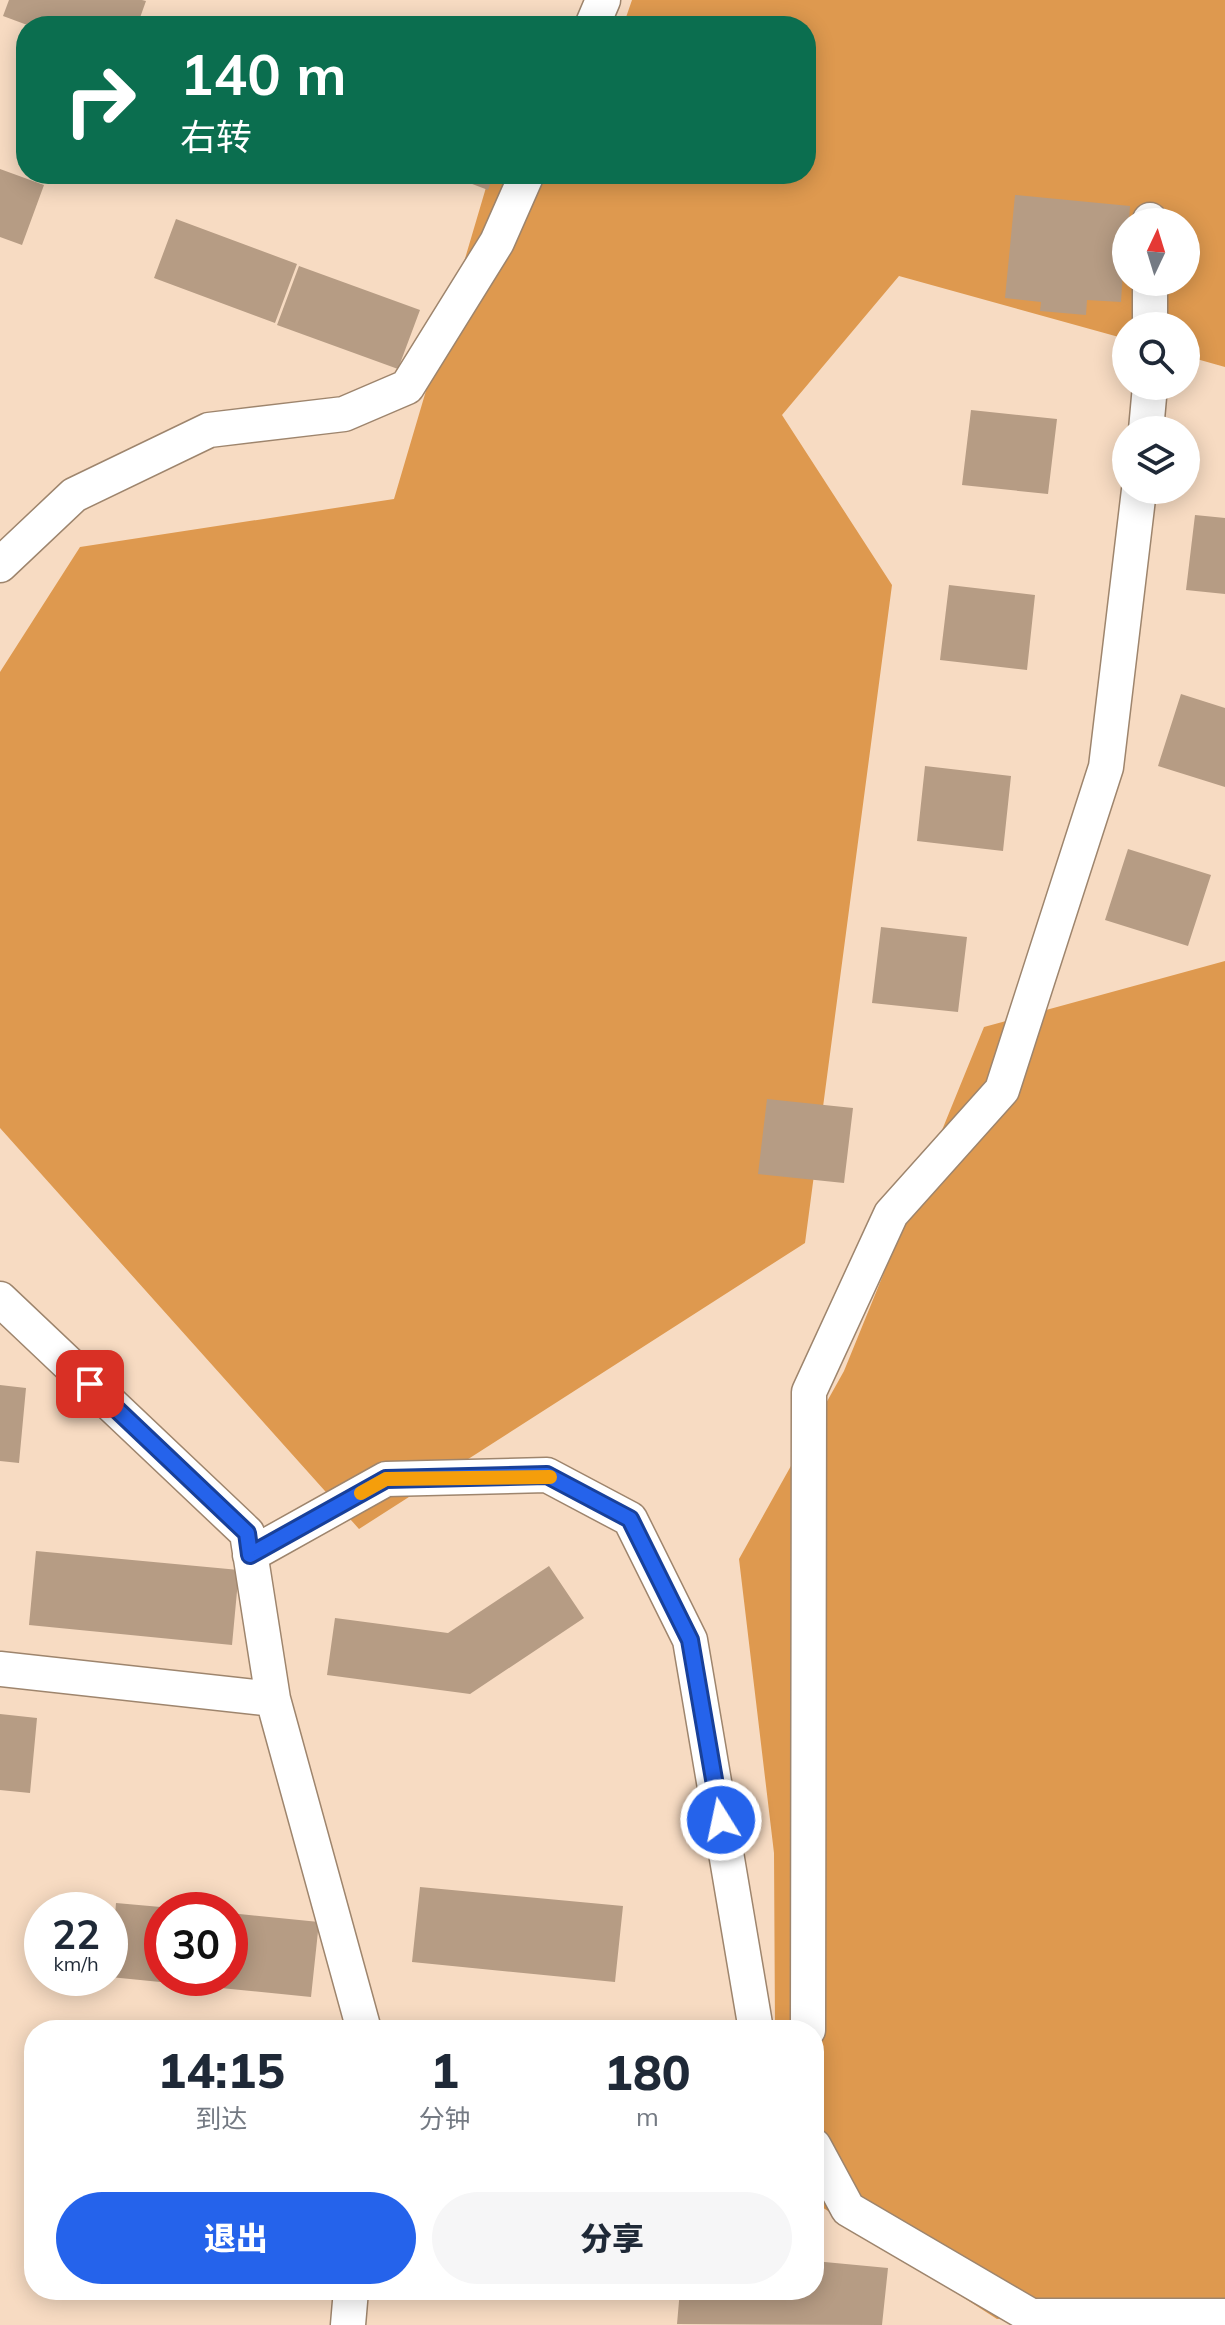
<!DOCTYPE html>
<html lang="zh">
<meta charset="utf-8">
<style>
body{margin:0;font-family:Mulish,"Noto Sans SC",sans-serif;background:#f6f6f7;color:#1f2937;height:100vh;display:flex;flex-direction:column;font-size:30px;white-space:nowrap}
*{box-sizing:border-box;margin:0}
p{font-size:26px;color:#747a83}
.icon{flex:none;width:44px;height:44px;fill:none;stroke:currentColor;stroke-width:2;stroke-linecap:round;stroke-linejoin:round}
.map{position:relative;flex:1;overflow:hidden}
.drawer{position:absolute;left:24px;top:2020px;width:800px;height:280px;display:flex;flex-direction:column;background:#fff;border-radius:32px;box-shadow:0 4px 20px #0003}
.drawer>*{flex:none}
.top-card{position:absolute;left:16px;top:16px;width:800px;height:168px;border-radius:32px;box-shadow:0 4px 20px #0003;background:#0b6e4f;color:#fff;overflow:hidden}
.needle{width:52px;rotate:4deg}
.buttons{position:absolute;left:1112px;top:208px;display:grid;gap:16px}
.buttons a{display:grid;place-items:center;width:88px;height:88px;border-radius:50%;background:#fff;box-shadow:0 4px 20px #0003;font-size:40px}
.speed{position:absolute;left:24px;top:1892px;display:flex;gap:16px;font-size:40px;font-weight:700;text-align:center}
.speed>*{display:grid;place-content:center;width:104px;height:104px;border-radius:50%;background:#fff;box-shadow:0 4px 20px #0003;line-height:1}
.speed small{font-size:20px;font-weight:400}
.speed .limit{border:12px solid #d22;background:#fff;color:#111}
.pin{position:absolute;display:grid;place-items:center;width:68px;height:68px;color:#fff;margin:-34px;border-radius:16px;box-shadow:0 4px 12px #0006}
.me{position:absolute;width:88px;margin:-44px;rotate:350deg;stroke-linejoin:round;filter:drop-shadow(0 0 6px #0008)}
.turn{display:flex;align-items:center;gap:28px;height:168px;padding:0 32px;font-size:36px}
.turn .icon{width:104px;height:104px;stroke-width:2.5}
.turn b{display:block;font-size:56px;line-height:68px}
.eta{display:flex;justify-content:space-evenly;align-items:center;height:136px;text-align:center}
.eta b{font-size:48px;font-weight:800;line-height:56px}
.primary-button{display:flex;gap:16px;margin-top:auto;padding:16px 32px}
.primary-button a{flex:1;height:92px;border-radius:48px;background:#2563eb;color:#fff;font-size:32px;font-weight:800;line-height:92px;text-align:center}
.primary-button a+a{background:#f6f6f7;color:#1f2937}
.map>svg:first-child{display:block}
.forest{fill:#de994f;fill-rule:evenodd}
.building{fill:#b69c84}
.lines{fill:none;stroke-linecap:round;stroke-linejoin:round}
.street-casing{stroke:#9e856d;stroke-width:37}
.street{stroke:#fff;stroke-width:34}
.route-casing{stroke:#184099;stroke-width:20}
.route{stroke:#2563eb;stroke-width:14}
.slow{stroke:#f59e0b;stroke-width:14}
</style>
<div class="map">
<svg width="1225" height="2325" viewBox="0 0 1225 2325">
<rect width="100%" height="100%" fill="#f7dbc2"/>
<path class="forest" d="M632,0H1225V367L1186,356V326H1126V339L899,276L782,415L892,585L805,1243L359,1529L0,1128V672L80,547L394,499L490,174H806V26H623ZM1126,222H1186V282H1126Z
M1225,961V2299L997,2319L814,2202V2030H775L774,1853L739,1559L844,1371L984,1027Z"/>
<path class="building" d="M9,0H142L146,1L137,26H30L3,16Z
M0,169L44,185L22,245L0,237Z
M446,174H494L488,190Z
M1015,195L1130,206L1129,222H1126L1121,302L1087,300L1086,315L1040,311L1041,302L1005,298Z
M176,219L297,264L275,323L154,278Z
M299,266L420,310L398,369L277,325Z
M971,410L1057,419L1048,494L962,485Z
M1195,515L1225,518V594L1186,590Z
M949,585L1035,595L1027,670L940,660Z
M1181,694L1225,708V787L1158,766Z
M925,766L1011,776L1003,851L917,841Z
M1128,849L1211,875L1188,946L1105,920Z
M881,927L967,937L958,1012L872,1003Z
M767,1099L853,1108L844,1183L758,1174Z
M0,1385L26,1388L19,1463L0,1461Z
M36,1551L239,1570L232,1645L29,1625Z
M549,1566L584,1618L470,1694L327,1675L335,1618L448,1633Z
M0,1714L37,1718L30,1793L0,1790Z
M420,1887L623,1906L615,1982L412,1962Z
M116,1903L172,1908V1910H162V1978H230V1913L319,1922L311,1997L110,1977Z
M814,2261L888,2268L882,2325L677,2324L680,2290H814Z
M547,2290H611L610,2298L547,2292Z"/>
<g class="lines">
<g class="street-casing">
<path id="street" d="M592,26L603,0
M1150,220V222
M1150,282V326
M1146,430L1150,386
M0,565L74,495L209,430L344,414L407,387L497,242L527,174
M0,1299L247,1533L273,1699L364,2030
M250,1555L386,1479L547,1475L630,1519L690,1640L756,2030
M0,1669L273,1699
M808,2030L809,1392L891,1214L1002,1090L1106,767L1139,490
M814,2146L848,2209L1031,2316H1225
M348,2325L351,2290"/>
</g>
<use href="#street" class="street"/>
</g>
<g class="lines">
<g class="route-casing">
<path id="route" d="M90,1384L247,1533L250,1555L386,1479L547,1475L630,1519L690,1640L721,1820"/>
</g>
<use href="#route" class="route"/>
<path class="slow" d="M361,1493L386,1479L550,1477"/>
</g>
</svg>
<div class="buttons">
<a><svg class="needle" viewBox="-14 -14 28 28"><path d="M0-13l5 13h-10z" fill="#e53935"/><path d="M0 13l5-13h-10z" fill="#747a83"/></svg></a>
<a><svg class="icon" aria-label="search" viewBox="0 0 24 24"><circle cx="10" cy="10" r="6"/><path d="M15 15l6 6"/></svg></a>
<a><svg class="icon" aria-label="layers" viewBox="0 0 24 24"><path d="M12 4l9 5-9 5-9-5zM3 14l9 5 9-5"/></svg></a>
</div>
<div class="speed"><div>22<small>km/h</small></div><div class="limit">30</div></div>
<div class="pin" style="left:90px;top:1384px;background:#d93025"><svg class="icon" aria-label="arrive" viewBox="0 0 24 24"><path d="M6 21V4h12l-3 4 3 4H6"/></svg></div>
<svg class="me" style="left:721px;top:1820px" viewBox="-20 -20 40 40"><circle r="17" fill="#2563eb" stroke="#fff" stroke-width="3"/><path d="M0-11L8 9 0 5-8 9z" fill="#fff"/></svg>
<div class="top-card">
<div class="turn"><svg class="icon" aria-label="right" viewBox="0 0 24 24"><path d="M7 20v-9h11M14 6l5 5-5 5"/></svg><div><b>140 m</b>右转</div></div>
</div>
<section class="drawer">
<div class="eta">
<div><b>14:15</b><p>到达</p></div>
<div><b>1</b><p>分钟</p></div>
<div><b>180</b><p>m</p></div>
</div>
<div class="primary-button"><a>退出</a><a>分享</a></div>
</section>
</div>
